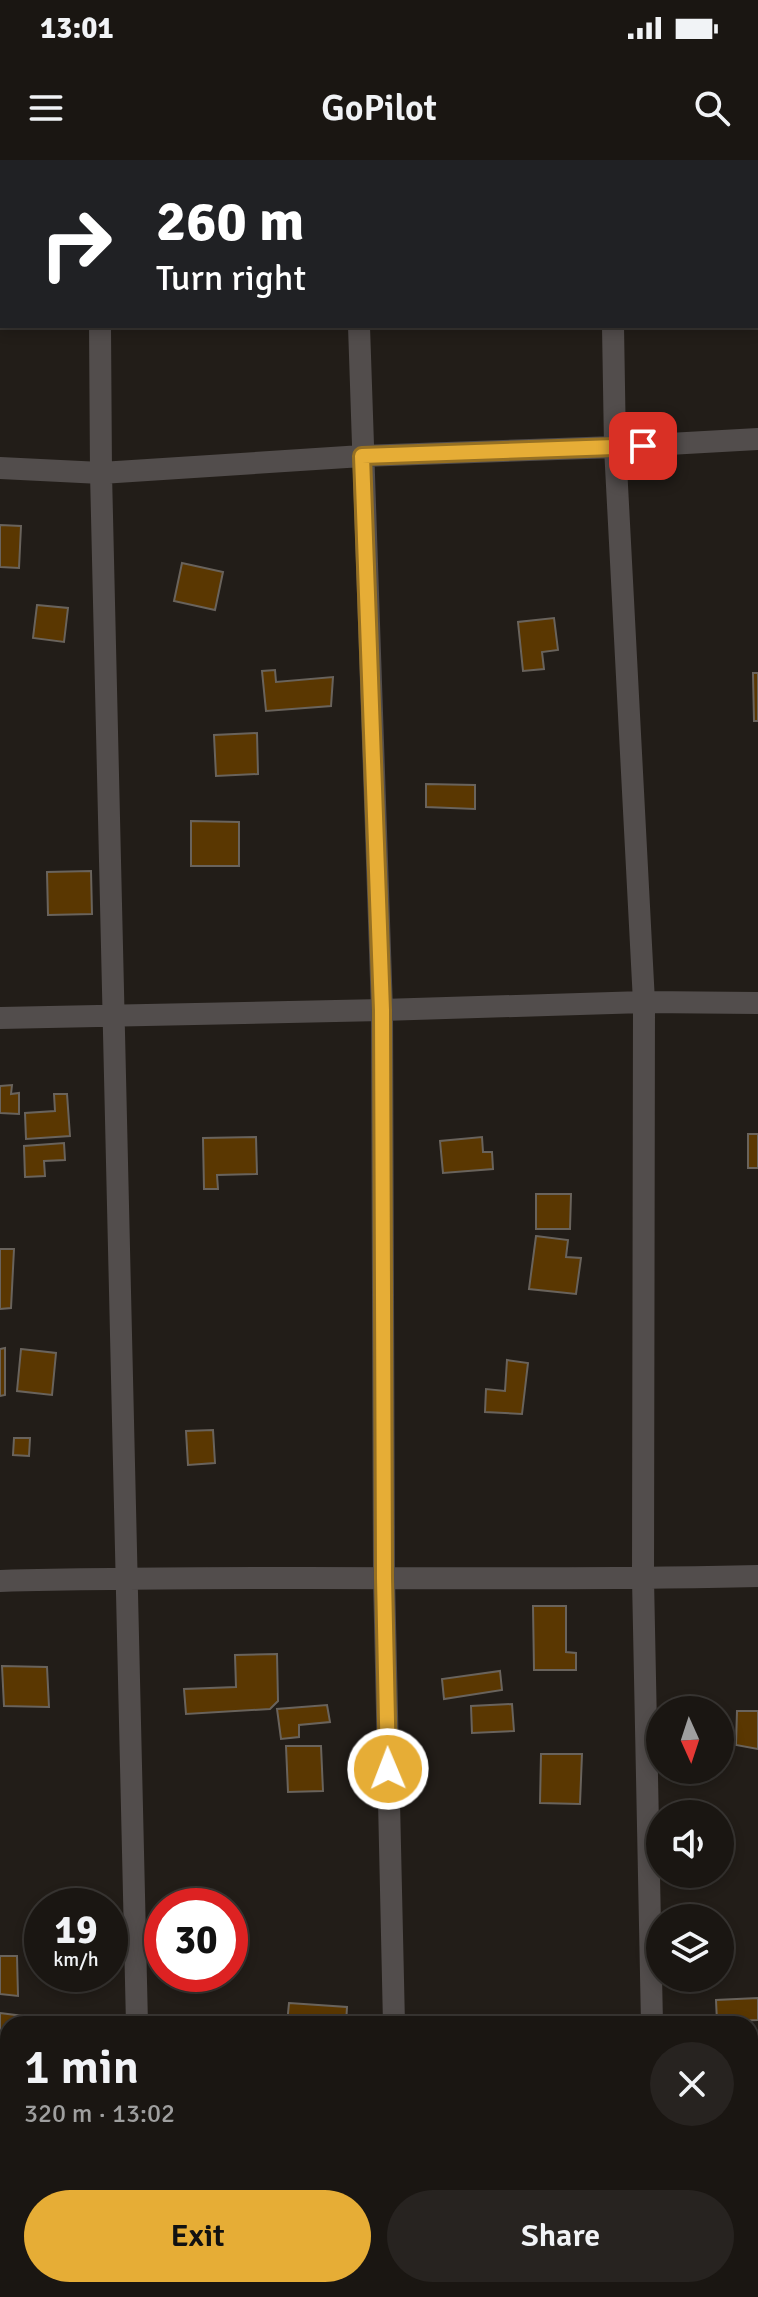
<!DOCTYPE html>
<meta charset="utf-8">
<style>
body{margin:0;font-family:Signika,sans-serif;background:#272320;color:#f1f3f6;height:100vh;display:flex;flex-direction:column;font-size:30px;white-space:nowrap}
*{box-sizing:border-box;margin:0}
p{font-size:26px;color:#9f9f9f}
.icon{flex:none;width:44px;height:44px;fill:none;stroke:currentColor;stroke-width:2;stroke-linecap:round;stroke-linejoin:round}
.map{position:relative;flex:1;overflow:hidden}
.sheet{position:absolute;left:0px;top:1856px;width:758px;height:282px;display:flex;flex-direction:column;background:#1a1612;border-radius:24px 24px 0 0;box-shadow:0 4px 12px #0003,0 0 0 2px #383532}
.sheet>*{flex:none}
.hud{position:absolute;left:0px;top:0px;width:758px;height:168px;box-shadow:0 4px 12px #0003,0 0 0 2px #383532;background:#202124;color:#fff;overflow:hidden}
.needle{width:52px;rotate:177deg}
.fabs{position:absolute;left:646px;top:1536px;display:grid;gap:16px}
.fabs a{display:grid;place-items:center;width:88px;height:88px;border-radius:50%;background:#1a1612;box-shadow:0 4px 12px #0003,0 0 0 2px #383532;font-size:40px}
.speed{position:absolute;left:24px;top:1728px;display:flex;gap:16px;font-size:40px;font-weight:700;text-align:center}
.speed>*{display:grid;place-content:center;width:104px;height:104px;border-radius:50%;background:#1a1612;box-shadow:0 4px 12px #0003,0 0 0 2px #383532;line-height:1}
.speed small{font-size:20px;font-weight:400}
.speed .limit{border:12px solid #d22;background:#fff;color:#111}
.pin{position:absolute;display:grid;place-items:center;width:68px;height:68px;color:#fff;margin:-34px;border-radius:16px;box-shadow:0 4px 12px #0006}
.me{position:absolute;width:88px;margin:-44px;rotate:359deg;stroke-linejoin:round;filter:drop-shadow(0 0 6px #0008)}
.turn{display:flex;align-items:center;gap:28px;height:168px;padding:0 24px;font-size:36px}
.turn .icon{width:104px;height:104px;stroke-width:2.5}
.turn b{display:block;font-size:56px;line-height:68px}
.round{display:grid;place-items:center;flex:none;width:84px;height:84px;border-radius:42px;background:#272320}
.head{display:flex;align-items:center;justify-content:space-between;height:136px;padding:0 24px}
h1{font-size:48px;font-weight:600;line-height:60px}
.action{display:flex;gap:16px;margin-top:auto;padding:16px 24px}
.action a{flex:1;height:92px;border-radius:48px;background:#e6ad36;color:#111;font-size:32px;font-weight:600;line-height:92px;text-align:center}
.action a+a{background:#272320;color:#f1f3f6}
.status{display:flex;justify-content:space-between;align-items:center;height:56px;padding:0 40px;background:#1a1612;direction:ltr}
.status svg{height:22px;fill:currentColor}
header{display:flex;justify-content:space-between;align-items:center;height:104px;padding:0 24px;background:#1a1612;font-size:36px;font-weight:600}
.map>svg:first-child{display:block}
.building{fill:#5a3701;stroke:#69635c;stroke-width:2}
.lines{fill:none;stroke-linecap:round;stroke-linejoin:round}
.minor{stroke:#524d4c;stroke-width:22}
.route-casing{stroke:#967023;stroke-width:20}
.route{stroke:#e6ad36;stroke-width:14}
</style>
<div class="status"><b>13:01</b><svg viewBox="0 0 49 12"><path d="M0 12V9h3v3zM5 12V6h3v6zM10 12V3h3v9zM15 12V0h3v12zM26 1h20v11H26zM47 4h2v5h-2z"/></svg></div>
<header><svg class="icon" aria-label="menu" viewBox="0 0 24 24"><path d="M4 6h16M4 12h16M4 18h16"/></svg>GoPilot<svg class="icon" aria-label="search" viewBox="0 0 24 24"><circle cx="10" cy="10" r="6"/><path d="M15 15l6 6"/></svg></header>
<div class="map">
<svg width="758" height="2137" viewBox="0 0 758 2137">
<rect width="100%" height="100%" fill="#221d18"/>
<path class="building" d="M0,365L21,366L19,408L0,407Z
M182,403L223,412L215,450L174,441Z
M37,445L68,448L64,482L33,478Z
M554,458L558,490L542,492L544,509L523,511L518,462Z
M275,510L276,522L333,517L331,546L266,551L262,511Z
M753,513H758V561H754Z
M257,573L258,614L216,616L214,575Z
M426,624L475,625V649L426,647Z
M191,661L239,662V706H191Z
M91,711L92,754L48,755L47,712Z
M12,925L11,934L19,933V954L0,953V926Z
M54,934H67L70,976L26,979L25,953L55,951Z
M748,974H758V1008H748Z
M256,977L257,1014L217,1015L218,1029H204L203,978Z
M482,977L483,992H492L493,1009L443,1013L440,981Z
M64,983L65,1000L44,1001L45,1016L25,1017L24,986Z
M536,1034H571L570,1069H536Z
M536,1076L568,1080L566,1097L581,1098L576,1134L529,1129Z
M0,1089H14L11,1148L0,1149Z
M5,1188V1235L0,1236V1189Z
M21,1189L56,1193L52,1235L17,1231Z
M507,1200L528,1203L522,1254L485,1252L486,1229L505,1231Z
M213,1270L215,1303L188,1305L186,1271Z
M14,1278H30L29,1296L13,1295Z
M533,1446H566V1492L576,1493V1510H534Z
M277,1494L278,1541L270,1549L186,1554L184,1529L236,1527L235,1495Z
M2,1506L47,1507L49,1547L4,1546Z
M500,1511L502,1530L444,1539L442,1519Z
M512,1544L514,1571L472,1573L471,1546Z
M327,1545L330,1562L299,1565V1577L281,1579L277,1549Z
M737,1551H758V1589L736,1585Z
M286,1586H321L323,1631L288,1632Z
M541,1594H582L580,1644L540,1643Z
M230,1763L243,1766L239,1787L230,1785Z
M0,1796H17L18,1836L0,1834Z
M758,1838V1860L717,1862L716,1840Z
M289,1843L347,1847L346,1864H287Z
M0,1853L23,1856V1864H8V1884H0Z
M750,2076H758V2107L750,2108Z"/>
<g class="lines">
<path class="minor" d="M99,0V2
M355,0V2
M610,0L611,2
M100,166L101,313L137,1864
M359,166L382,850L384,1418L394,1864
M613,166L615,287L644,842L643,1419L652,1864
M0,308L101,313L362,296L615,287L758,279
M0,858L382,850L644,842L758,843
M0,1421C253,1414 505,1422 758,1416
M750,1987L758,1988
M0,1993L8,1992
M147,2130V2137
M404,2130V2137
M660,2130V2137"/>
</g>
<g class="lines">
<g class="route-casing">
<path id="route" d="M388,1609L384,1418L382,850L362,296L643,286"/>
</g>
<use href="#route" class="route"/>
</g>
</svg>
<div class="fabs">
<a><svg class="needle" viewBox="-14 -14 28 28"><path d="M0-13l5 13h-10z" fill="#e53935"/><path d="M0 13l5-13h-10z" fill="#9f9f9f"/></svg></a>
<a><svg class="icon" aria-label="sound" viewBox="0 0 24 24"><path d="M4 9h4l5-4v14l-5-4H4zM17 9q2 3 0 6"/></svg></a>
<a><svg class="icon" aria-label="layers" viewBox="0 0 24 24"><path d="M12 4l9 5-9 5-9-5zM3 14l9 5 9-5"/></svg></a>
</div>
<div class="speed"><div>19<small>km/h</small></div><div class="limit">30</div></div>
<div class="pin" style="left:643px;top:286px;background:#d93025"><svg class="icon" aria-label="arrive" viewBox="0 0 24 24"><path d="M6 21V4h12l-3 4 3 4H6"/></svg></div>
<svg class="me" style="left:388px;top:1609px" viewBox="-20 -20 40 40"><circle r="17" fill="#e6ad36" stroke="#fff" stroke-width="3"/><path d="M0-11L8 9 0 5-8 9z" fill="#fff"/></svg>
<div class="hud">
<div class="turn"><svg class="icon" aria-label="right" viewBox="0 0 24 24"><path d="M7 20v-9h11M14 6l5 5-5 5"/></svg><div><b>260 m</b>Turn right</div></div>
</div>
<section class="sheet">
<div class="head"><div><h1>1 min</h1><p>320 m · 13:02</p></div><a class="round"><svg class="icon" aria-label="close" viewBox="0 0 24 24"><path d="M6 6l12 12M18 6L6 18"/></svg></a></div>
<div class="action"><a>Exit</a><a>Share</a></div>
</section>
</div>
